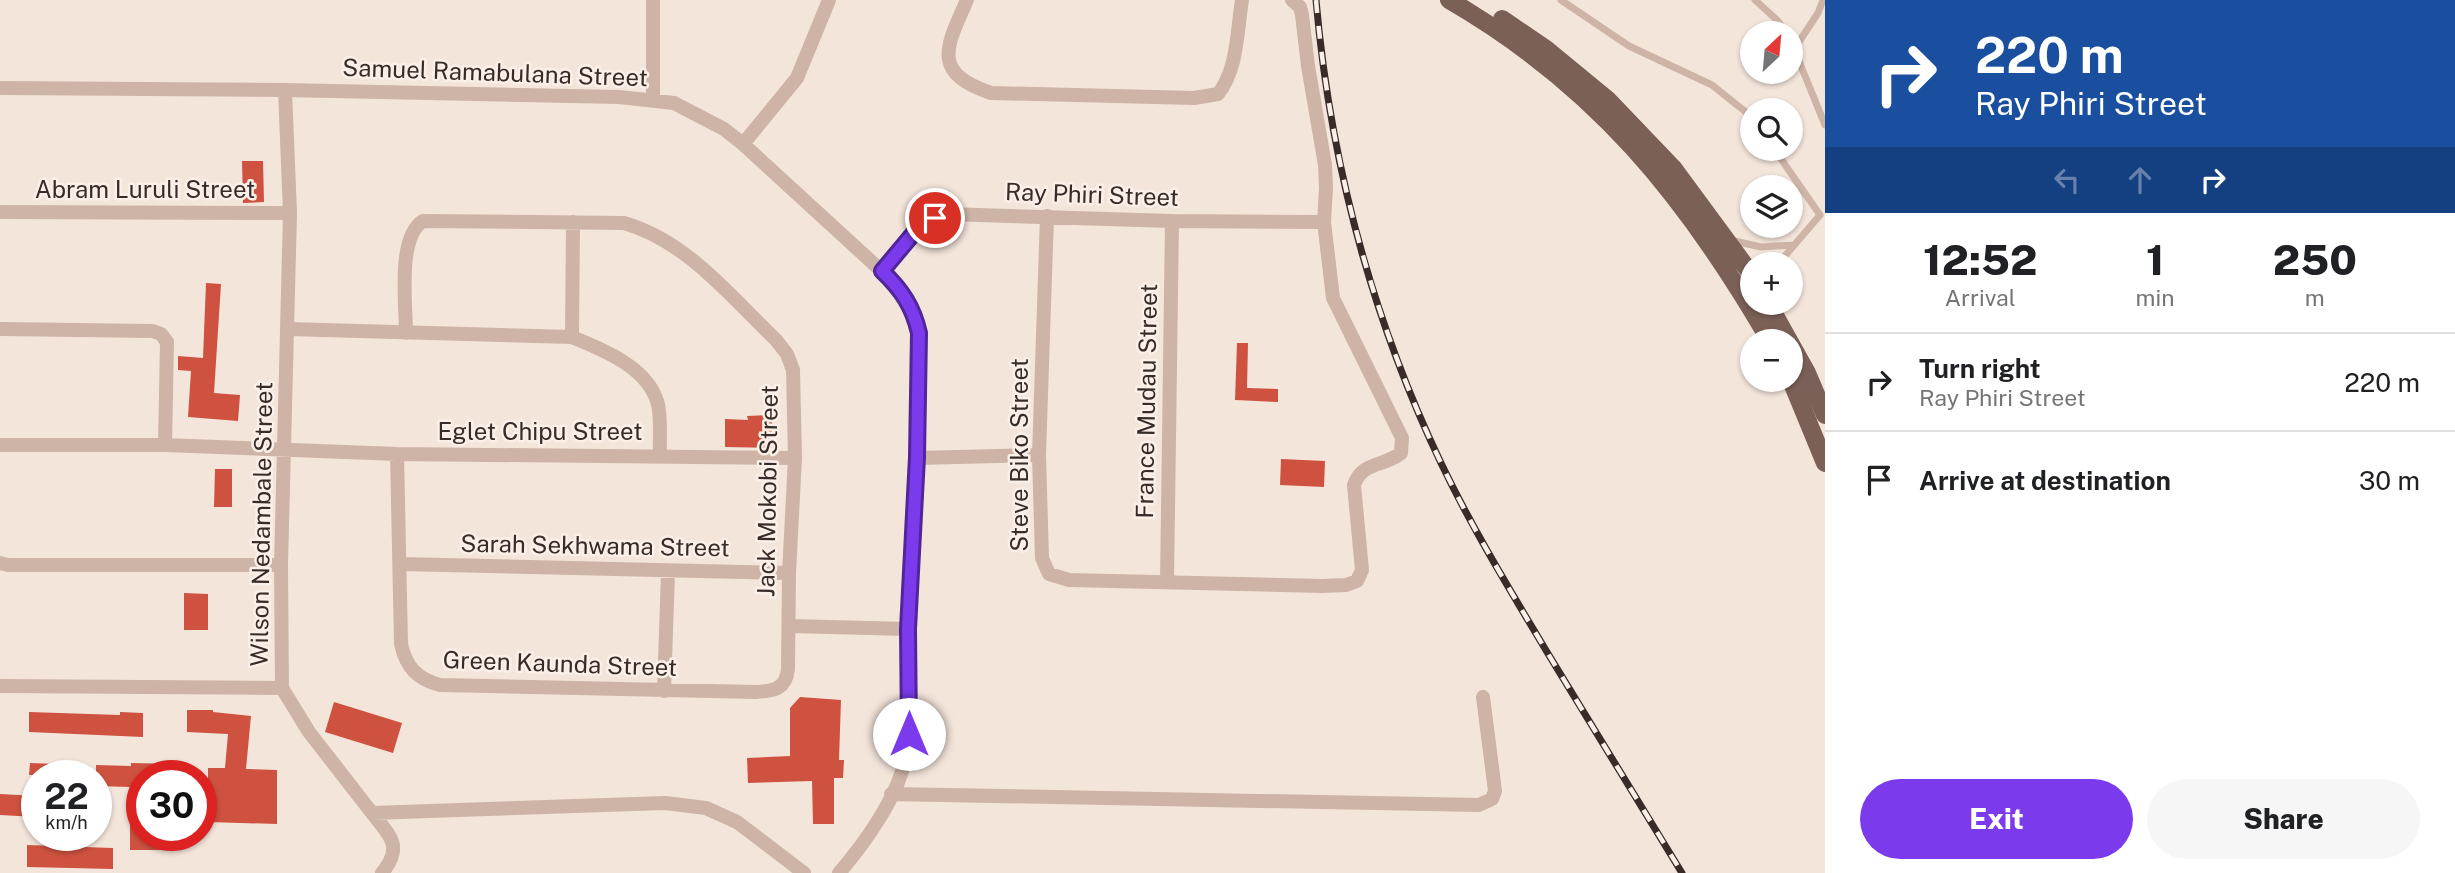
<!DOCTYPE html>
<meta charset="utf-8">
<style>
body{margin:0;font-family:"Public Sans",sans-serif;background:#f6f6f6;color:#202124;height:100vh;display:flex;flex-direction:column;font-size:26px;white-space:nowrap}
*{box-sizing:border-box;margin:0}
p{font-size:23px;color:#757577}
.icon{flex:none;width:38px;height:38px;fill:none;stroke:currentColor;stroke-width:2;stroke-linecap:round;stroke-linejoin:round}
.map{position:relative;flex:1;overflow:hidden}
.panel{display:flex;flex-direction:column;background:#fff;width:630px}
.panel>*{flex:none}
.hud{background:#1a4fa0;color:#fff;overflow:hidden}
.needle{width:46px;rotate:26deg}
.buttons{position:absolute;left:1740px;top:21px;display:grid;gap:14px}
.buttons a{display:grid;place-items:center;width:63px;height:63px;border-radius:50%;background:#fff;box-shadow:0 2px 5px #0004;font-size:35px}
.speed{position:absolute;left:21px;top:760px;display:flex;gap:14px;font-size:35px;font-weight:700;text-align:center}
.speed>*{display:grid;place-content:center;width:91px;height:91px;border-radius:50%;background:#fff;box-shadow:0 2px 5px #0004;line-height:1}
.speed small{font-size:18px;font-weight:400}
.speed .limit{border:10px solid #d22;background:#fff;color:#111}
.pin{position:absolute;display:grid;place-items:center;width:60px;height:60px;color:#fff;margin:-30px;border:4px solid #fff;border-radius:50%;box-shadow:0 2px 7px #0007}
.me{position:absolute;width:77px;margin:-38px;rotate:0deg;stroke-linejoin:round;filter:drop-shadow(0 0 5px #0008)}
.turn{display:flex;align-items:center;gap:24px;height:147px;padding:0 35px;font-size:32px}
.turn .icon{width:91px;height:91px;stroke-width:2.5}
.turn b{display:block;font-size:49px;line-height:60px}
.lanes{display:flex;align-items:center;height:66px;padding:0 35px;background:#0003;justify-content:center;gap:35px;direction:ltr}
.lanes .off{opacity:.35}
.eta{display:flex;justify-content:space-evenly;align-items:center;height:119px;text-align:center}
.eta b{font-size:42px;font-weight:800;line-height:49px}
.cta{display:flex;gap:14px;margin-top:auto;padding:14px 35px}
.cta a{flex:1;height:80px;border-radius:42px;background:#7c3aed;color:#fff;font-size:28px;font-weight:800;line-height:80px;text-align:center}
.cta a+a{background:#f6f6f6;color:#202124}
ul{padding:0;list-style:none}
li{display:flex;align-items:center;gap:21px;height:98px;padding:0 35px;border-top:2px solid #e0e0e0}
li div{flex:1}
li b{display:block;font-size:26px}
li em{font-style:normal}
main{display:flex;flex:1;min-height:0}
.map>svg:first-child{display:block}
.building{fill:#ce523f}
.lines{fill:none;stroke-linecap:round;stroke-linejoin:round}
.service{stroke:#cdb4a6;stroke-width:7}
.minor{stroke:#cdb4a6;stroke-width:14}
.primary{stroke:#7b6058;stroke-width:18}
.rail-casing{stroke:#382b28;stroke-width:7}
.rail{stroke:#fbf0e8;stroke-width:4.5;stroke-dasharray:13;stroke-linecap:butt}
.route-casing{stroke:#51269a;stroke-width:18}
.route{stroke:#7c3aed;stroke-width:12}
.labels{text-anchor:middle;stroke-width:5;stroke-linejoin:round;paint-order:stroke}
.street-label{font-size:24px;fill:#382b28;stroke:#fbf0e8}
</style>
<main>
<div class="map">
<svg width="1825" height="873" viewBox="0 0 1825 873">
<rect width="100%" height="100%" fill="#f4e5db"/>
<path class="building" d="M242,161H263L264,202L243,203Z
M206,283L221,284L214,393L240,395L238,421L188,417L191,371L178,370V356L203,358Z
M1237,343H1248L1247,388L1278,389V402L1235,400Z
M772,415V448L725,447V419L748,420L747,416Z
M1281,459L1325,461L1324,487L1280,485Z
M215,469H232V507H214Z
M184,593L208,594V630H184Z
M800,697L841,700L839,760H844L843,778H834V824H813L812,781L748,783L747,758L790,756V708Z
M334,702L402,723L393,753L325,732Z
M187,710H213V712L251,716L246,769L277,770V824L208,822V768H225L228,734L187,732Z
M29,712L120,715V712L143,713V737L29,732Z
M30,763L85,765V775H29Z
M131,763L180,764V775H142V835H177V850H130V787L96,786V765L131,766Z
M0,794L37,796V817L0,815Z
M27,845L113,848V869L27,867Z"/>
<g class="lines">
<path class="service" d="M1561,0L1629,46L1712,85L1752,117
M1755,0L1778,21L1787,33
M1790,39L1825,125
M1796,51L1795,48L1818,13L1823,0
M1774,149L1820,215L1778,264
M1730,240L1761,247L1794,245"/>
<path class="minor" d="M967,0C946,47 931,73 991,93L1194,98L1218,94C1238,69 1237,30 1242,0
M0,88L285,90L619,97L674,103L724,129L743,144L887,276C903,291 914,308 918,330C921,347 917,366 917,383C917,464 911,545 908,627C907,670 914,716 905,759C898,797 864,844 839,873
M285,90L290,213L281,565L282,688L309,732L372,813L665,803L706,808L737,822L804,873
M653,100V0
M743,144L797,78L829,0
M0,212L290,213
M1047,216L1039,455L1042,558L1049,574L1069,580L1322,586L1346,585L1357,581L1362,570L1354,485C1362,461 1384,467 1401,453L1402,438L1333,298L1324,222L1326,188L1325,165L1308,66L1302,15L1300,7L1292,0
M882,271L917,228L946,214L1172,221L1324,222
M0,329L153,331L161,334L167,342L165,445
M288,329L572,337C601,349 646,366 657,401C662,414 659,440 660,455
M572,337L573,222
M0,445H165L397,454L795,458
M397,454L401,644C406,667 417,679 440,685L756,692C774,691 786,689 788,669L789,573L795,458L793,370L787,354L776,340C730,296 687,241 624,223L423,221C397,237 406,305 406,333
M917,458L1039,455
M0,563L8,565H281
M400,564L789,573
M1167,582L1172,221
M790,626L908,629
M0,686L282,688
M664,691L668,572
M891,794L1479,805L1492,799L1495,791L1483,697
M372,813C390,836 404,846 382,873"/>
<path class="primary" d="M1449,0C1596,85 1686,196 1770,341
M1502,19L1546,49L1608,100L1674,169L1752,275
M1768,303L1807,373L1825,415
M1790,378L1825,463"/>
<g class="rail-casing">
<path id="rail" d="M1316,0C1330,160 1372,318 1441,463C1472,528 1510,590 1547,652C1592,726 1637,799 1682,873"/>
</g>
<use href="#rail" class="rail"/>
</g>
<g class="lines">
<g class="route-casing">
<path id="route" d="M909,734L908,629L917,457L919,333C913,307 902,290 882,271L918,228L935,218"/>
</g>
<use href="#route" class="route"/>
</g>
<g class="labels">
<g class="street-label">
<text transform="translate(495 73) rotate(2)" y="8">Samuel Ramabulana Street</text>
<text x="145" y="198">Abram Luruli Street</text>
<text transform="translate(1092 195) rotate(2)" y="8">Ray Phiri Street</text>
<text transform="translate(1147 401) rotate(-89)" y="8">France Mudau Street</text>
<text x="540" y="440">Eglet Chipu Street</text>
<text transform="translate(1020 455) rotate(-90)" y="8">Steve Biko Street</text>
<text transform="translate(768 491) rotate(-89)" y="8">Jack Mokobi Street</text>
<text transform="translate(262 524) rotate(-89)" y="8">Wilson Nedambale Street</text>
<text transform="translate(595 546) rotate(1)" y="8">Sarah Sekhwama Street</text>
<text transform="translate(560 664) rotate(2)" y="8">Green Kaunda Street</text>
</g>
</g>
</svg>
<div class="buttons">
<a><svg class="needle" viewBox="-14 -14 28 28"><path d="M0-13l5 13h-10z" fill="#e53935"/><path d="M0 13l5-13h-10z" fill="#757577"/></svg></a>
<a><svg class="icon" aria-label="search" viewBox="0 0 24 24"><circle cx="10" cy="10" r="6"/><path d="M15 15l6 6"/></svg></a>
<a><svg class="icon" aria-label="layers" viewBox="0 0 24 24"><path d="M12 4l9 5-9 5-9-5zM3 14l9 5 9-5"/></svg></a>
<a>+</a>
<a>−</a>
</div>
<div class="speed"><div>22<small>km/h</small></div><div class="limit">30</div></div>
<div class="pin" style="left:935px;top:218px;background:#d93025"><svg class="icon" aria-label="arrive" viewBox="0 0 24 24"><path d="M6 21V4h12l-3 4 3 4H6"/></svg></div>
<svg class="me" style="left:909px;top:734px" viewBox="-20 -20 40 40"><circle r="19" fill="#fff"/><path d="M0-13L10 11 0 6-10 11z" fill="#7c3aed"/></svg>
</div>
<section class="panel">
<div class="hud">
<div class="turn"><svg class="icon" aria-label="right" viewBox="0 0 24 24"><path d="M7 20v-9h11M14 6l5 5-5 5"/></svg><div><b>220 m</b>Ray Phiri Street</div></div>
<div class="lanes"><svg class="icon off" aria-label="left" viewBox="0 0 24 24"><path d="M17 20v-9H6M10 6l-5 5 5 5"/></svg><svg class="icon off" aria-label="ahead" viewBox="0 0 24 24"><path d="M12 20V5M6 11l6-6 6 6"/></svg><svg class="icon" aria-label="right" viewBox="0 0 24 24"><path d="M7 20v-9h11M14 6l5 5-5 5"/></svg></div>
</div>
<div class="eta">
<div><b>12:52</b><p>Arrival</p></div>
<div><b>1</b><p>min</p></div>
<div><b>250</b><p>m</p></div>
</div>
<ul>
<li><svg class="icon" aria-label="right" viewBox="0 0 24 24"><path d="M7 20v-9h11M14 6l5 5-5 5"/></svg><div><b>Turn right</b><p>Ray Phiri Street</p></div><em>220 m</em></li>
<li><svg class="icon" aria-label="arrive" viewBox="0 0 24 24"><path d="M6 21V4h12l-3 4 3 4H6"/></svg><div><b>Arrive at destination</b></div><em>30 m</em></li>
</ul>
<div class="cta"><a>Exit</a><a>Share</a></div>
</section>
</main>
